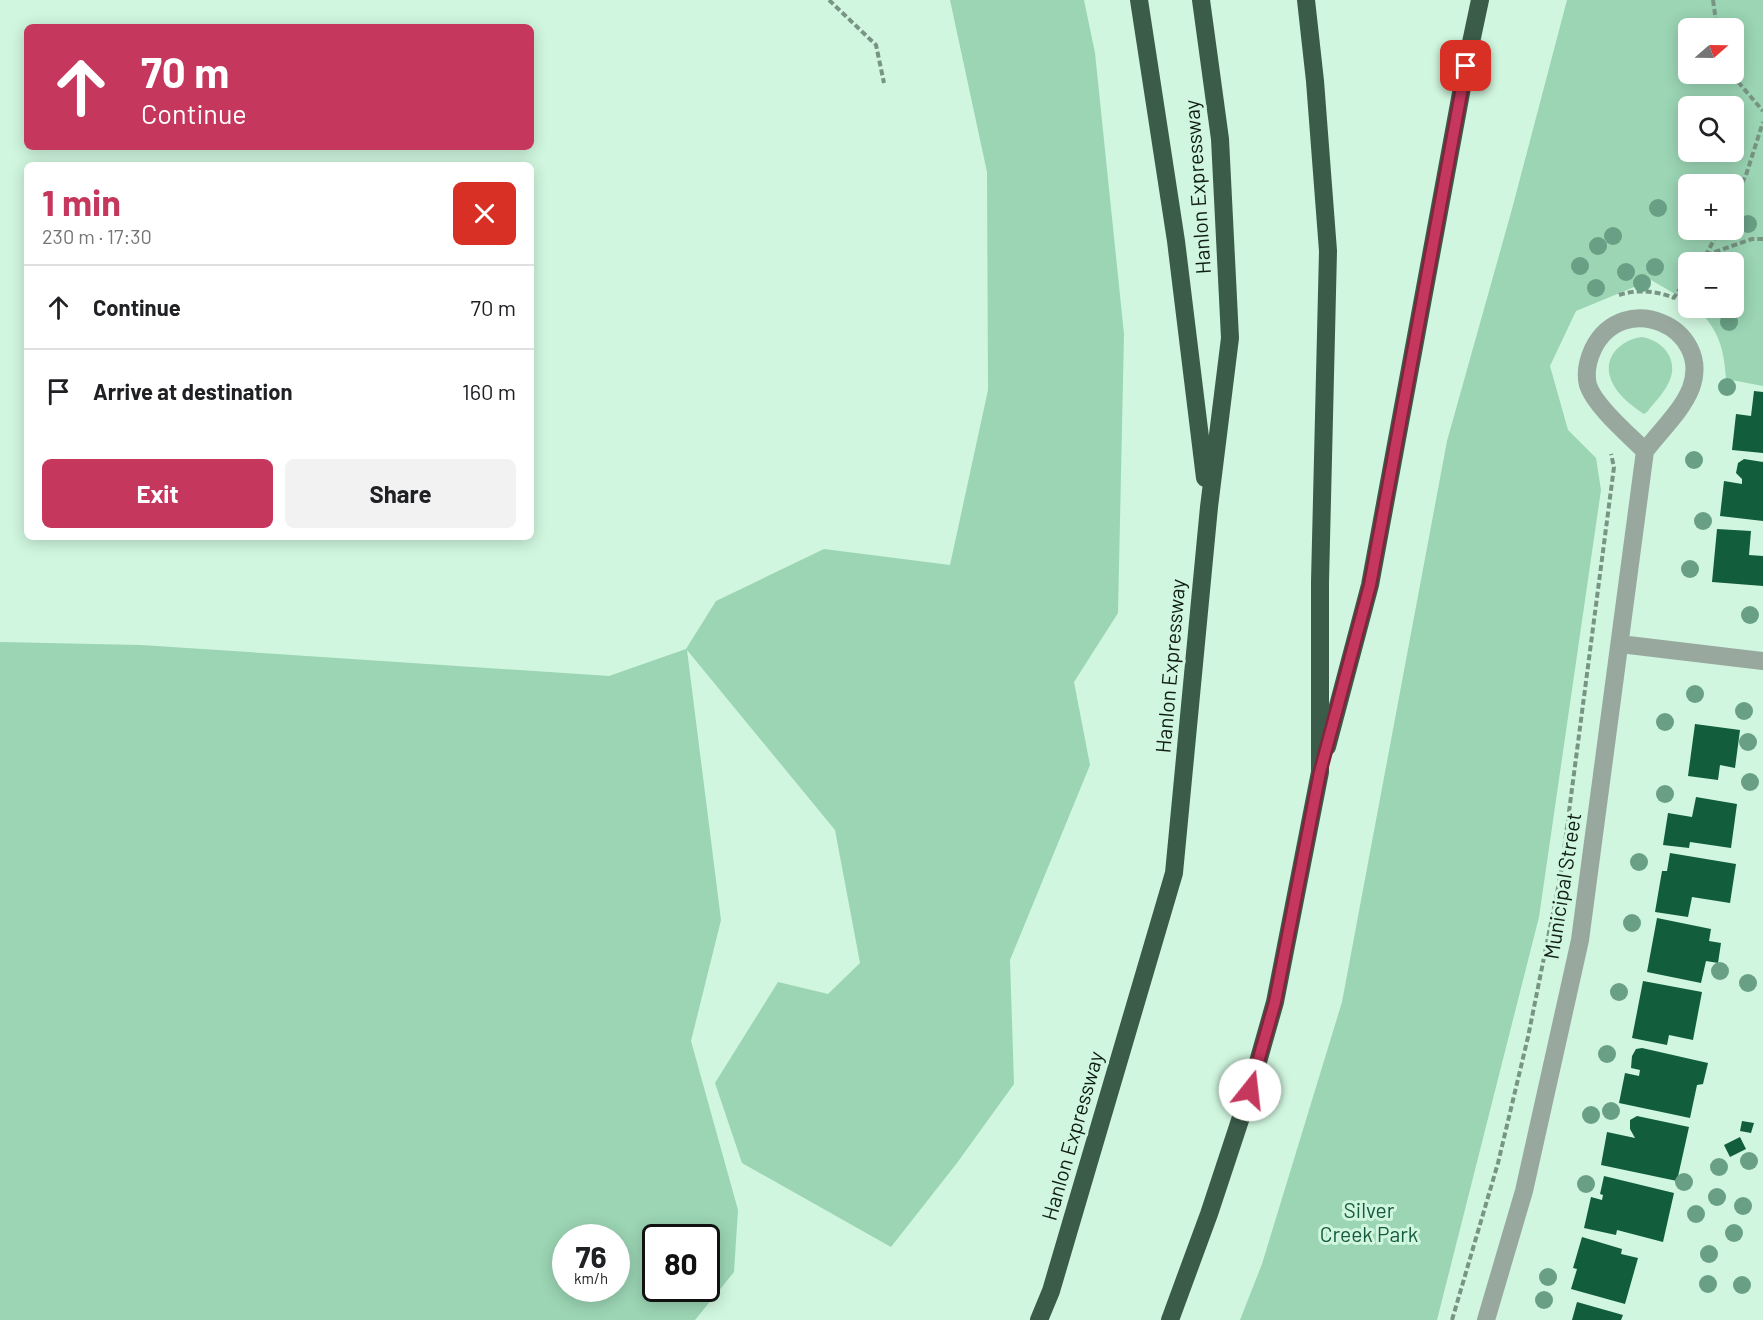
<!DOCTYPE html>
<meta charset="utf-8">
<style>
body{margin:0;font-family:Barlow,sans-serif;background:#f2f2f2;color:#202124;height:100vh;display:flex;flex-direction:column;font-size:22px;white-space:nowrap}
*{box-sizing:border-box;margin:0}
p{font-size:20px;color:#757577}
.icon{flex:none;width:33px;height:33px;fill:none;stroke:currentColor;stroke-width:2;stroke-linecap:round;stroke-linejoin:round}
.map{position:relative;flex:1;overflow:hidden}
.sheet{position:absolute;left:24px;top:162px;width:510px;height:378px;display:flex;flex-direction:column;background:#fff;border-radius:9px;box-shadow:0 3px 15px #0003}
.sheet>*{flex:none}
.top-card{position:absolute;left:24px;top:24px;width:510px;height:126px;border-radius:9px;box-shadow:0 3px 15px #0003;background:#c6375e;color:#fff;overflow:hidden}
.needle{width:39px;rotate:70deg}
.tools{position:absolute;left:1678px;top:18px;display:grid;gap:12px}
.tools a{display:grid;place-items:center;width:66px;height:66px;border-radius:9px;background:#fff;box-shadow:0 3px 15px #0003;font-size:30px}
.speed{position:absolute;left:552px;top:1224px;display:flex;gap:12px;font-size:30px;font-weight:700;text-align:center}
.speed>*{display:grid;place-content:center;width:78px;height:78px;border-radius:50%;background:#fff;box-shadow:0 3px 15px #0003;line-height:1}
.speed small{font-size:15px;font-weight:400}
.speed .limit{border:3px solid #111;border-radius:9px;background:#fff;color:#111}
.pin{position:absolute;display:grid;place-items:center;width:51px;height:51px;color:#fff;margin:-26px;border-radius:12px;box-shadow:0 3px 9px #0006}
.me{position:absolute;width:66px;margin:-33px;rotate:16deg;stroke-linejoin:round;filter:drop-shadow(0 0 4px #0008)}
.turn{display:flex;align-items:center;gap:21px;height:126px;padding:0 18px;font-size:27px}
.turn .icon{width:78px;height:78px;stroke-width:2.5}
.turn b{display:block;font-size:42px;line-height:51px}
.round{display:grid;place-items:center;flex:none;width:63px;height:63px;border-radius:9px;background:#f2f2f2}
.summary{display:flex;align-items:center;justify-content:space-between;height:102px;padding:0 18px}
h1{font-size:36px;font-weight:700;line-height:45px;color:#c6375e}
.action{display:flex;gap:12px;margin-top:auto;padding:12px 18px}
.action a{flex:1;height:69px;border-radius:9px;background:#c6375e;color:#fff;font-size:24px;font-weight:700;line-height:69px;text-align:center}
.action a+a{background:#f2f2f2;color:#202124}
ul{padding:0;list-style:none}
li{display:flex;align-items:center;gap:18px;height:84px;padding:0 18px;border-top:2px solid #e0e0e0}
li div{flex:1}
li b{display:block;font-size:22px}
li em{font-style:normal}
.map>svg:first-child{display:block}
.green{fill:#9bd5b4;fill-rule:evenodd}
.building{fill:#115d3c}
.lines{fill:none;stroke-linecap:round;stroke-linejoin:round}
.path{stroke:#789483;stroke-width:4;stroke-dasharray:6 3;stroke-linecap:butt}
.street{stroke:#98a89e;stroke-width:18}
.highway{stroke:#3b5c49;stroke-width:18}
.tree{fill:#69a085}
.route-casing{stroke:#81243d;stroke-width:15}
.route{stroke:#c6375e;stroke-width:10}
.labels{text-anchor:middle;stroke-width:6;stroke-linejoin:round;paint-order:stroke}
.street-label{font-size:21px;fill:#0f1d15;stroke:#d0f6df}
.park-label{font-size:21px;fill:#155a3b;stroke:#d0f6df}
</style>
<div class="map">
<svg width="1763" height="1320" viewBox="0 0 1763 1320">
<rect width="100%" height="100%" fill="#d0f6df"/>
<path class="green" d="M950,0H1084L1095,53L1124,334L1118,613L1074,682L1090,765L1010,960L1014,1084L957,1163L891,1247L742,1163L715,1083L778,982L828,994L860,963L835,830L687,650L721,920L691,1041L738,1210L734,1272L695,1320H0V642L141,645L609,676L686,649L716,601L824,549L950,565L988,390L987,172ZM566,1238H616V1288H566ZM656,1238H706V1288H656Z
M1567,0H1763V386L1726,379C1724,348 1719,331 1697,308H1734V262H1689V302L1651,280L1576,311L1550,366L1568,430L1596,458L1601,490L1539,917L1437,1320H1240L1262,1264L1342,1002L1447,441L1512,209ZM1734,28V74H1689V28ZM1734,106V152H1689V106ZM1734,184V230H1689V184Z
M1642,337C1665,341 1680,362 1668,384C1663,394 1654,403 1647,412L1644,414C1633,407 1619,396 1613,384C1600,360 1619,340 1642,337Z"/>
<path class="building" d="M1754,391L1763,392V453L1732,450L1736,414L1751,416Z
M1744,459L1763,462V521L1720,516L1724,481L1742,484V479L1736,473L1738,463Z
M1717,529L1751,531L1749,555L1763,556V586L1712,582Z
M1695,724L1740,730L1735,768L1720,765L1718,780L1688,776Z
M1696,797L1737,804L1731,848L1690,842L1689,848L1663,845L1668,813L1692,817Z
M1670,853L1736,864L1730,903L1692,897L1688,917L1655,912L1662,871H1667Z
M1657,918L1711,929L1709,941L1721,943L1718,963L1706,961L1701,983L1647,972Z
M1643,981L1702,992L1693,1040L1669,1035L1667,1045L1632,1038Z
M1642,1048L1708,1063L1703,1084L1697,1085L1690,1118L1619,1103L1625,1073L1639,1076L1640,1070L1631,1068L1632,1056L1636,1049Z
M1637,1116L1689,1127L1677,1181L1601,1165L1607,1132L1635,1138L1630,1129V1120Z
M1742,1121L1754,1123L1751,1133L1740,1131Z
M1740,1137L1746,1149L1730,1157L1724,1145Z
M1604,1176L1674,1193L1663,1242L1617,1230L1616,1235L1584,1228L1591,1197L1602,1200L1603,1195L1600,1194Z
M1582,1237L1622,1249L1621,1254L1638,1258L1625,1304L1571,1289L1577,1269L1573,1268Z
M1577,1302L1623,1315L1621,1320H1572Z"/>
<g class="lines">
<path class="path" d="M829,0L876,45L884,83
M1713,0L1717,28
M1734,74L1739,83L1763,111
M1734,199L1746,175L1763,122
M1706,255L1752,239H1763
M1699,262L1706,255L1719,230
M1619,295C1637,289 1657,291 1674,298
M1673,299L1689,275
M1452,1320L1498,1163L1528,1037L1561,873L1614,467L1611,454"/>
<path class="street" d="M1620,644L1763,661
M1486,1320L1524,1191L1580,940L1645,451C1660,431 1682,411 1691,388C1713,327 1623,288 1593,349C1588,360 1585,373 1588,385C1594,405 1629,435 1645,451"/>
<path class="highway" d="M1139,0L1176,241L1205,478
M1327,747L1370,585L1466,66L1480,0
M1039,1320L1051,1291L1174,873L1209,507L1230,338L1220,139L1201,0
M1170,1320L1209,1214L1250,1090L1275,1002L1320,772V582L1328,251L1315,81L1306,0"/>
</g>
<g class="tree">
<circle cx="1658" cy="208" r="9"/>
<circle cx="1748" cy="224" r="9"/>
<circle cx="1613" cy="236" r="9"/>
<circle cx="1598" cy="246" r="9"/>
<circle cx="1580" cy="266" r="9"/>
<circle cx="1655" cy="267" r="9"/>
<circle cx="1626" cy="272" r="9"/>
<circle cx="1642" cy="283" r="9"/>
<circle cx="1596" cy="288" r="9"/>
<circle cx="1729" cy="322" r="9"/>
<circle cx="1727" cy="387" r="9"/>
<circle cx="1694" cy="460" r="9"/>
<circle cx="1703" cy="521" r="9"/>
<circle cx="1690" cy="569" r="9"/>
<circle cx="1750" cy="615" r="9"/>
<circle cx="1695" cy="694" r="9"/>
<circle cx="1744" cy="711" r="9"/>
<circle cx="1665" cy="722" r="9"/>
<circle cx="1748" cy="742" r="9"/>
<circle cx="1750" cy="782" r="9"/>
<circle cx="1665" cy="794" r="9"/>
<circle cx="1639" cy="862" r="9"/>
<circle cx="1632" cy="923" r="9"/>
<circle cx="1720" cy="971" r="9"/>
<circle cx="1748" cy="983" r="9"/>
<circle cx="1619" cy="992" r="9"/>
<circle cx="1607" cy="1054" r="9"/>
<circle cx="1611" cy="1111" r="9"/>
<circle cx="1591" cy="1115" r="9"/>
<circle cx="1749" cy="1161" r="9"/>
<circle cx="1719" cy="1167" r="9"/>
<circle cx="1684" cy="1182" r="9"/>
<circle cx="1586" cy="1184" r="9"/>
<circle cx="1717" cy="1197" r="9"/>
<circle cx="1743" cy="1206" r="9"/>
<circle cx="1696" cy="1214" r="9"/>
<circle cx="1734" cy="1233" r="9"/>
<circle cx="1709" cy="1254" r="9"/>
<circle cx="1548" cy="1277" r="9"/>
<circle cx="1708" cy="1284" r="9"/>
<circle cx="1742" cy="1285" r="9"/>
<circle cx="1544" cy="1300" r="9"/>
</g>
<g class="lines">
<g class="route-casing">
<path id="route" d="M1250,1090L1275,1002L1320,772L1370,585L1466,66"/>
</g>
<use href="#route" class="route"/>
</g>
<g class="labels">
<g class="street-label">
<text transform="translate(1198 187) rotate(-94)" y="7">Hanlon Expressway</text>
<text transform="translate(1171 666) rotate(-85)" y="7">Hanlon Expressway</text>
<text transform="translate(1563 886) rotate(-81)" y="7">Municipal Street</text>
<text transform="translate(1073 1136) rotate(-74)" y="7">Hanlon Expressway</text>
</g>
<g class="park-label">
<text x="1369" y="1218">Silver<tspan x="1369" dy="24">Creek Park</tspan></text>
</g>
</g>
</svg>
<div class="tools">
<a><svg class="needle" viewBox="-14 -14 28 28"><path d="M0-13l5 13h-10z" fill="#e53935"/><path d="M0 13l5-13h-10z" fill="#757577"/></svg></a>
<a><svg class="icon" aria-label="search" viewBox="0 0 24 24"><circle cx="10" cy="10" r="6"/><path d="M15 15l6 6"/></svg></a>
<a>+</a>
<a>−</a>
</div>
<div class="speed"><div>76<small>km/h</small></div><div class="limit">80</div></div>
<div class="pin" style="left:1466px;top:66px;background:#d93025"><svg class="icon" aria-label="arrive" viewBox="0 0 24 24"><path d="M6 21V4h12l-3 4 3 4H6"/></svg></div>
<svg class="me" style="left:1250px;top:1090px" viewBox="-20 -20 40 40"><circle r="19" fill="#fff"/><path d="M0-13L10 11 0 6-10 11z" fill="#c6375e"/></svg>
<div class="top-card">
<div class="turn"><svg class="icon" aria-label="ahead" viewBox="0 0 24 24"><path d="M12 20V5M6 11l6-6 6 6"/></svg><div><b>70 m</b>Continue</div></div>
</div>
<section class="sheet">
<div class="summary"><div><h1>1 min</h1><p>230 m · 17:30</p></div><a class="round" style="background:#d93025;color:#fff"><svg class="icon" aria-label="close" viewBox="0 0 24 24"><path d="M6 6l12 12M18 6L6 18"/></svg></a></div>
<ul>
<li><svg class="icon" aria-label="ahead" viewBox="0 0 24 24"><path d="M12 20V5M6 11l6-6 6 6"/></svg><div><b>Continue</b></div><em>70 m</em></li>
<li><svg class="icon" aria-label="arrive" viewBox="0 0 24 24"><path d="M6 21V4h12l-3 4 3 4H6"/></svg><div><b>Arrive at destination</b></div><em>160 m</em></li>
</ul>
<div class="action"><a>Exit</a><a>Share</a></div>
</section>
</div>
